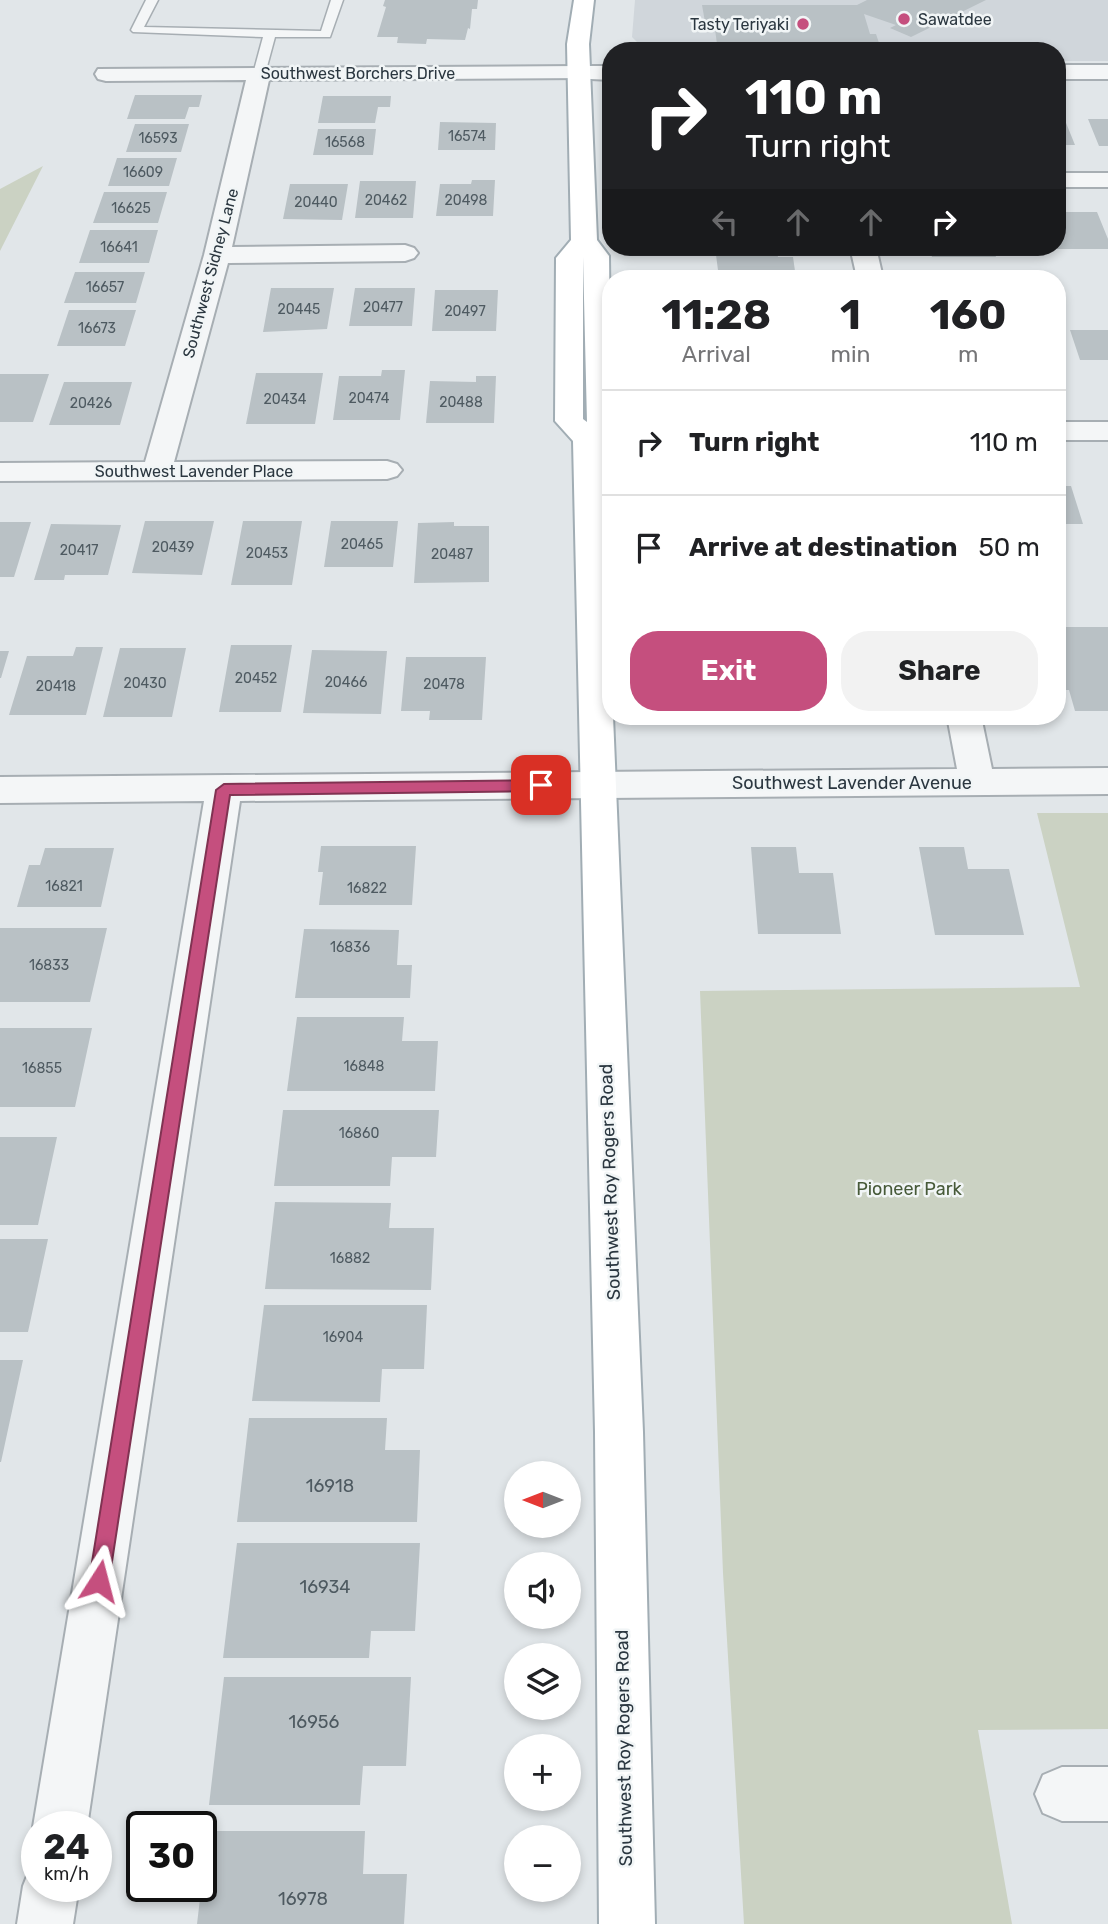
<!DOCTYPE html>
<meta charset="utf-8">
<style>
body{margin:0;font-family:Rubik,sans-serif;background:#f2f2f2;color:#202124;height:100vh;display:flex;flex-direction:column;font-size:26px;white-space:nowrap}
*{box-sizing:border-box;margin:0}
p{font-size:23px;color:#757577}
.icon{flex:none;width:38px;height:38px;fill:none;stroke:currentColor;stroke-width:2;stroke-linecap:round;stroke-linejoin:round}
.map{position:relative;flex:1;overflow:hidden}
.sheet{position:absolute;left:602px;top:270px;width:464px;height:455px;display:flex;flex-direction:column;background:#fff;border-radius:28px;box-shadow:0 4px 10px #0003}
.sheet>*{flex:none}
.hud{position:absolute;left:602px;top:42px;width:464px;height:214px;border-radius:28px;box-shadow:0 4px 10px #0003;background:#202124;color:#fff;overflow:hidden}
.needle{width:46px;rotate:270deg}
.buttons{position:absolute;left:504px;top:1461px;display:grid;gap:14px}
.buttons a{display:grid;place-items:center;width:77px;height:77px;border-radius:50%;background:#fff;box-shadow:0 4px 10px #0003;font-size:35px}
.speed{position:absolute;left:21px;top:1811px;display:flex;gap:14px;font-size:35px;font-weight:700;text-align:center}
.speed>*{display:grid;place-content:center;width:91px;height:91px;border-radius:50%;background:#fff;box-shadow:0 4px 10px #0003;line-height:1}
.speed small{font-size:18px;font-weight:400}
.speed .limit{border:4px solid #111;border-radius:10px;background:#fff;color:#111}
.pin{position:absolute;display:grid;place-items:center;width:60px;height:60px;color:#fff;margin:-30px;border-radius:14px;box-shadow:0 4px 10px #0006}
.me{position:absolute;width:77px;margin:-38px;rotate:9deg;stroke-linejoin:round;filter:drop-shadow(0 0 5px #0008)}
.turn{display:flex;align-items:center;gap:24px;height:147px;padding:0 28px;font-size:32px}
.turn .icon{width:91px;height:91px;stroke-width:2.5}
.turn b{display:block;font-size:49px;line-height:60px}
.lanes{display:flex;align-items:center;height:66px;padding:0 28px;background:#0003;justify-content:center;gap:35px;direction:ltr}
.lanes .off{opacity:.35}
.eta{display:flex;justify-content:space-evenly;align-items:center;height:119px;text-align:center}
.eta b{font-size:42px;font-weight:700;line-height:49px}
.primary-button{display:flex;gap:14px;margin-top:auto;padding:14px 28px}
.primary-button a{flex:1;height:80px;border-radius:28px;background:#c54f7e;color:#fff;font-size:28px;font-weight:700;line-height:80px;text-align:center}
.primary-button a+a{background:#f2f2f2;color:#202124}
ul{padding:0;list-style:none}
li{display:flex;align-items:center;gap:21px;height:105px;padding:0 28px;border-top:2px solid #e0e0e0}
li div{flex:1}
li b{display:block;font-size:26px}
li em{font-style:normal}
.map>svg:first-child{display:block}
.built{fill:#d0d6db}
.green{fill:#cbd2c3}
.building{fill:#b9c1c5}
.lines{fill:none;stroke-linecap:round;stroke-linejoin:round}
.service-casing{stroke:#a7aeb3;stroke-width:3}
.minor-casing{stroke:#a7aeb3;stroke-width:4}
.tertiary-casing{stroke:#a7aeb3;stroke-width:4}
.primary-casing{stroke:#a1adb4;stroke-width:4}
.service{fill:#f4f6f7;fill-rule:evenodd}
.minor{fill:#f4f6f7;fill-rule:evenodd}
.tertiary{fill:#f4f6f7;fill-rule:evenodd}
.primary{fill:#fff;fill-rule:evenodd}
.route{fill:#c54f7e;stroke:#803352;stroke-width:2}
.poi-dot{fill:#c54f7e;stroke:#f1f5f6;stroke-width:2.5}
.labels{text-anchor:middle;stroke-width:5;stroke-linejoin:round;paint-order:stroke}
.number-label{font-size:14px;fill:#4e5a61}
.far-poi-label{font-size:16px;fill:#2b3740;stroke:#f1f5f6;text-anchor:start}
.far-street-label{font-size:16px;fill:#2b3740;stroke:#f1f5f6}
.street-label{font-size:18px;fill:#2b3740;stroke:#f1f5f6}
.park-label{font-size:18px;fill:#475a39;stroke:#f1f5f6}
.near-number-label{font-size:18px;fill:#4e5a61}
</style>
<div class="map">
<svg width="1108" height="1924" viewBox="0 0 1108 1924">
<rect width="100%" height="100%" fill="#e1e6e9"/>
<path class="built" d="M635,0H1108V61H1057V51H651L644,49L632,37Z"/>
<path class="green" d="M43,166L0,251V189Z
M1037,813H1108V1729L978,1730L1012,1924H744L723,1573L700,991L1080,987Z"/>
<path class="building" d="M385,0H478L477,9H472L470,29L468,28L465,40L427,39L426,44L397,43L398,37H377L386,7L383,6Z
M867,0H986L911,37L890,28L896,25L864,14L870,34H876L879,43L717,44L714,22H705L702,5H857Z
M135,95H202L199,107H189L185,119H127Z
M323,96H391L390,107H378L375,123H318Z
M1057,113H1062L1075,145H1057Z
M1088,119H1108V146H1099Z
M440,122L496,123L495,150H438Z
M135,124H189L181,152H126Z
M318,129H376L373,155H313Z
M117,158H177L169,186H108Z
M472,180H495L493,216H436L440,184H471Z
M360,181H416L413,218H355Z
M290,184H348L342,220L283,219Z
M104,192H167L158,223H93Z
M1057,212H1097L1108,239V249H1057Z
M90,230H158L149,263H79Z
M715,247H756L757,252H777L778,257H793L796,278H719Z
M929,247H993L996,257H932Z
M75,272H145L136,303H64Z
M271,288H334L327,329L263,332Z
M355,288H415L412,326H349Z
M435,290H498L496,331H432Z
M69,310H136L125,346H57Z
M1070,330H1108V360H1080Z
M382,370H405L400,420H333L339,376H381Z
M256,373H323L315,424H246Z
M0,374H49L33,422H0Z
M476,376H496L494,423H426L430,381L476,382Z
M64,382H132L120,425H49Z
M1057,486H1071L1083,524H1057Z
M145,521H214L202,575L132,573Z
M243,521H302L292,585H231Z
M331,521H398L393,567H324Z
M0,522H31L14,577H0Z
M454,522V526H489V582L414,583L418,523Z
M51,524L121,525L108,575H65L64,580H34Z
M1057,627H1108V711H1075L1069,690H1057Z
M231,645H292L281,712H219Z
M76,647H103L86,715H9L27,656H73Z
M120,648H186L172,717H103Z
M312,650L387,651L381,714L303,713Z
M0,651H9L1,678H0Z
M406,657H486L482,720H429L430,711H401Z
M321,846H416L412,905H319L323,872H318Z
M751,847H796L799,873H833L841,934H758Z
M919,847H964L968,869H1009L1024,935H935Z
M45,848H114L101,907H17L29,865H40Z
M0,928H107L90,1002H0Z
M304,929L399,930L397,965H412L410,998H295Z
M297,1017H404L402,1041H438L435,1091H287Z
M0,1028H92L75,1107H0Z
M283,1110H439L436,1157H392L390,1186H274Z
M0,1137H57L38,1225H0Z
M275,1202L391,1203L389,1228H434L431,1290L265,1289Z
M0,1239H48L28,1332H0Z
M264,1305H427L424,1369H382L380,1402L252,1401Z
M0,1360H23L1,1462H0Z
M249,1418H387L385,1450H420L417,1522H237Z
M237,1543H420L415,1631H371L369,1658H223Z
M224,1677H411L406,1766H363L360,1805H209Z
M208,1831H365L363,1874H407L404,1924H197Z"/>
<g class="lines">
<g class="service-casing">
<path id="service" d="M146,0H158L144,27L321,31L331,0H343L330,37H275L265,74L259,78L253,74L263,37L133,32L131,30Z"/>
</g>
<g class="minor-casing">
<path id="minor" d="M579,66L587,68L590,73L587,78L269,80L232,247L405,245L414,248L418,253L414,258L405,261L228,263L174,462L387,461L397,464L402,470L397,476L387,479L0,481V463L145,462L204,255L246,80L106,81L98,79L95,74L98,69Z
M1057,173H1108V187H1057Z
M850,247H876L883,278H857Z
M1057,422H1108V440H1057Z
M947,716H981L992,769L1108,768V794L240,801L87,1827H37V1836L33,1827L204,801L0,803V777L957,769Z
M1062,1767H1108V1821H1062L1043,1813L1035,1794L1043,1775Z
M37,1864V1886H79L73,1924H17L23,1886L31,1866Z"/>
</g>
<g class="tertiary-casing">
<path id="tertiary" d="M1057,65H1108V79H1057Z
M579,66H611V80L571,78L568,73L571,68Z"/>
</g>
<g class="primary-casing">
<path id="primary" d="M574,0H594L589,44L597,240L609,256L611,431L602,441L611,716H613L643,1432L655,1924H599L595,1432L573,441L555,421L556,258L571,240L567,44ZM583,257L587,422L583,419Z"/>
</g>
<use href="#service" class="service"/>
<use href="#minor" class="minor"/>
<use href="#tertiary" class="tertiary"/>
<use href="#primary" class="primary"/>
</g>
<path class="route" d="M541,780L548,785L541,791L230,795L109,1581L106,1589L99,1592L92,1589L89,1581L216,790L224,784Z"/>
<g class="poi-dot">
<circle cx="904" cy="19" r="7"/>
<circle cx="803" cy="24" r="7"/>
</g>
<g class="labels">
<g class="number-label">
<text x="467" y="141">16574</text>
<text x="158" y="143">16593</text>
<text x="345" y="147">16568</text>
<text x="143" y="177">16609</text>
<text x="386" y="205">20462</text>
<text x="466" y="205">20498</text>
<text x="316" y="207">20440</text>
<text x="131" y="213">16625</text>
<text x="119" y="252">16641</text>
<text x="105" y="292">16657</text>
<text x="383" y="312">20477</text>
<text x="299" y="314">20445</text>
<text x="465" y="316">20497</text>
<text x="97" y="333">16673</text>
<text x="369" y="403">20474</text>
<text x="285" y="404">20434</text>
<text x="461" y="407">20488</text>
<text x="91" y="408">20426</text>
<text x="362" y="549">20465</text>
<text x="173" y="552">20439</text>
<text x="79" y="555">20417</text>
<text x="267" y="558">20453</text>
<text x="452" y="559">20487</text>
<text x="256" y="683">20452</text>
<text x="346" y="687">20466</text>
<text x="145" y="688">20430</text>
<text x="444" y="689">20478</text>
<text x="56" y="691">20418</text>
<text x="64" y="891">16821</text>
<text x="367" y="893">16822</text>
<text x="350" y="952">16836</text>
<text x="49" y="970">16833</text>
<text x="364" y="1071">16848</text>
<text x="42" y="1073">16855</text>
<text x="359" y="1138">16860</text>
<text x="350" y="1263">16882</text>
<text x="343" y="1342">16904</text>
</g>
<g class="far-poi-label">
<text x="918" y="25">Sawatdee</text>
<text x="789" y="30" text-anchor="end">Tasty Teriyaki</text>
</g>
<g class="far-street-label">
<text x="358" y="79">Southwest Borchers Drive</text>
<text transform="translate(210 273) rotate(-75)" y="6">Southwest Sidney Lane</text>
<text x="194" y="477">Southwest Lavender Place</text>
</g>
<g class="street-label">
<text x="852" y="789">Southwest Lavender Avenue</text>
<text transform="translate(610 1182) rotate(-92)" y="6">Southwest Roy Rogers Road</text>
<text transform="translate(624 1748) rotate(-91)" y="6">Southwest Roy Rogers Road</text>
</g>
<g class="park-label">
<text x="909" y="1195">Pioneer Park</text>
</g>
<g class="near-number-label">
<text x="330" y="1492">16918</text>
<text x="325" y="1593">16934</text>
<text x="314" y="1728">16956</text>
<text x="303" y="1905">16978</text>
</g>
</g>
</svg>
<div class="buttons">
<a><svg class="needle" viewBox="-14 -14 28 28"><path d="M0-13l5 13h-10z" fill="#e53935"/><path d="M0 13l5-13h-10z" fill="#757577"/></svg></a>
<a><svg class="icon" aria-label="sound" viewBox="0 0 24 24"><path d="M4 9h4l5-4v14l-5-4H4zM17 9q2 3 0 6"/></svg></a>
<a><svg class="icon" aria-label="layers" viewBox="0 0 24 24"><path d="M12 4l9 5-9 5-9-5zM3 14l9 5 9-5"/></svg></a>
<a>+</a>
<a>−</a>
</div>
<div class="speed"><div>24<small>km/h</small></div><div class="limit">30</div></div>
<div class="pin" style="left:541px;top:785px;background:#d93025"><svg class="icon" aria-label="arrive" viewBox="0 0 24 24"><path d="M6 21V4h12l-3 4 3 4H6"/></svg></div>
<svg class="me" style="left:99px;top:1581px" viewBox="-20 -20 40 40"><path d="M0-17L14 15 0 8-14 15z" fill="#c54f7e" stroke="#fff" stroke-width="4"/></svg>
<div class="hud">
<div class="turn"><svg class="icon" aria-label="right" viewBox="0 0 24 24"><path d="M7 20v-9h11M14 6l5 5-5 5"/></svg><div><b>110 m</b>Turn right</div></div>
<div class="lanes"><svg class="icon off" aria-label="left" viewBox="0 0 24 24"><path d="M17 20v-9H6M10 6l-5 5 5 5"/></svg><svg class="icon off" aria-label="ahead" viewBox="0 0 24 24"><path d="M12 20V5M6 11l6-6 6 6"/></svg><svg class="icon off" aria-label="ahead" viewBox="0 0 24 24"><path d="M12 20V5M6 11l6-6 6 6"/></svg><svg class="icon" aria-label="right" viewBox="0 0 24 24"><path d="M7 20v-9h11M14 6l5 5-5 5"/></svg></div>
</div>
<section class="sheet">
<div class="eta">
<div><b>11:28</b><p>Arrival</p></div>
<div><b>1</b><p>min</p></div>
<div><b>160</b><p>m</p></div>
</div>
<ul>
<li><svg class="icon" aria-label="right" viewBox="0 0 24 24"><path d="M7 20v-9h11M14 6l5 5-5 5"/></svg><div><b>Turn right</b></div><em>110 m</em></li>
<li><svg class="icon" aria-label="arrive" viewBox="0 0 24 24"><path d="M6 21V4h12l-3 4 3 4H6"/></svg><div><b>Arrive at destination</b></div><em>50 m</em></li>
</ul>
<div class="primary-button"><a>Exit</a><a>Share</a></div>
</section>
</div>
